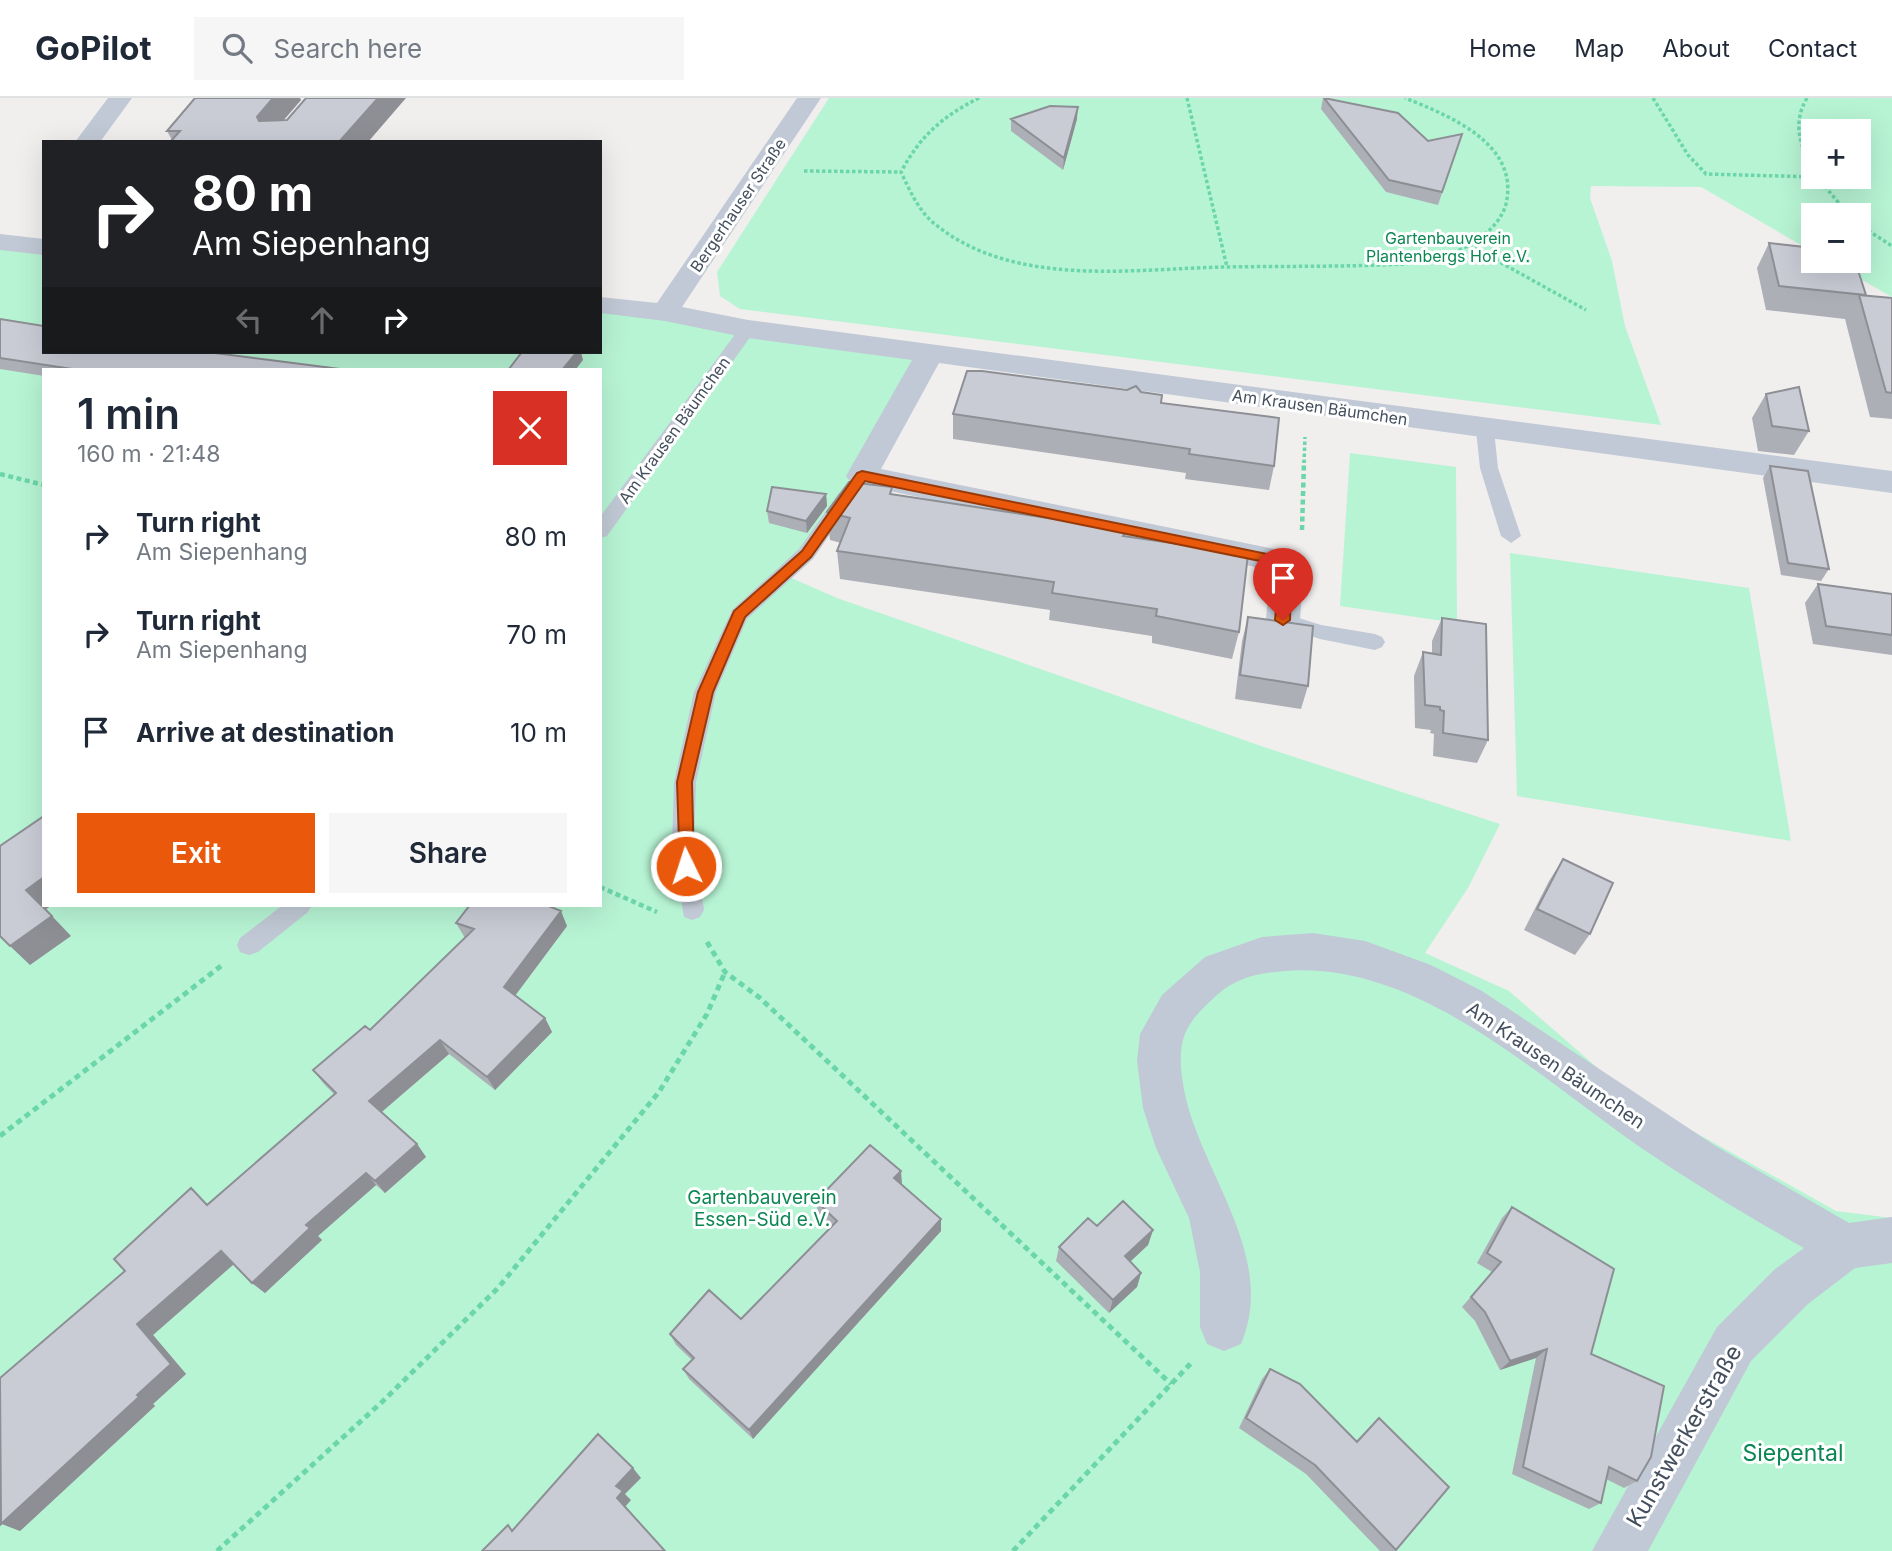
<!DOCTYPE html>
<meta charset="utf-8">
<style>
body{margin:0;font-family:Inter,sans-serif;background:#f6f6f7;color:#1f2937;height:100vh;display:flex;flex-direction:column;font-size:26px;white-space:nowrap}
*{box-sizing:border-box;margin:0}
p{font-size:23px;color:#747a83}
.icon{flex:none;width:38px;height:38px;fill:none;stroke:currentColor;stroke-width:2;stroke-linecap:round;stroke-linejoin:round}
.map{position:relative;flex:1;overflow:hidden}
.details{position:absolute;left:42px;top:270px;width:560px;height:539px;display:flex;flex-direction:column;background:#fff;border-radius:0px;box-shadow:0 7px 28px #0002}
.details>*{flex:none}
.banner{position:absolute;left:42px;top:42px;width:560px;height:214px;border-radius:0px;box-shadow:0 7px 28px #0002;background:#202124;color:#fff;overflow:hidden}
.fabs{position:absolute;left:1801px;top:21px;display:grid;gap:14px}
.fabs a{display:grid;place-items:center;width:70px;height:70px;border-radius:0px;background:#fff;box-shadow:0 7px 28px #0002;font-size:35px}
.pin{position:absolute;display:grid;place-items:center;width:60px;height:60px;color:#fff;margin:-72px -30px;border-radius:50% 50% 50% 0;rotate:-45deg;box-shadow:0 0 7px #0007}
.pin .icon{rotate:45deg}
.me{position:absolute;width:77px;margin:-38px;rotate:356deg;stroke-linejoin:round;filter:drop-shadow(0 0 5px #0008)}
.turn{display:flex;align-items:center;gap:24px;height:147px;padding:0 35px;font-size:32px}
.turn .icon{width:91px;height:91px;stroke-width:2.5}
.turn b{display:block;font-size:49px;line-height:60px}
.lanes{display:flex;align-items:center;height:66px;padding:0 35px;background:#0003;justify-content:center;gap:35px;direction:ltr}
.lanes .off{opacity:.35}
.round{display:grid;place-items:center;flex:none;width:74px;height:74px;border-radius:0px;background:#f6f6f7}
.summary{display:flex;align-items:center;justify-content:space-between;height:119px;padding:0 35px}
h1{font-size:42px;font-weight:600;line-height:52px}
.primary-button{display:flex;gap:14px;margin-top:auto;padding:14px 35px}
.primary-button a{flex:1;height:80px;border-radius:0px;background:#ea580c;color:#fff;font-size:28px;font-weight:600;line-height:80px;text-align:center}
.primary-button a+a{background:#f6f6f7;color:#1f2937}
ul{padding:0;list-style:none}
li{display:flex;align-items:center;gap:21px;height:98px;padding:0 35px}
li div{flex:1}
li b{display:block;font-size:26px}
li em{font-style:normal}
header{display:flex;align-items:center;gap:42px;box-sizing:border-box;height:98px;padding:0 35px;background:#fff;border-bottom:2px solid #e0e1e3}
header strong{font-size:33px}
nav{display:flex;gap:38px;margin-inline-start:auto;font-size:24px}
.search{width:490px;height:63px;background:#f6f6f7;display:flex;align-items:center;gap:18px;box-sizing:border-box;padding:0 24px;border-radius:0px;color:#747a83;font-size:26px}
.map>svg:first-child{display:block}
.green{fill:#b7f4d4;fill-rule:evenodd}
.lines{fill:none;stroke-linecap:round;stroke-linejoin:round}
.path-far2{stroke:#6bd6aa;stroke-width:3.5;stroke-dasharray:3.5 2.5;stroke-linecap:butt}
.path-far1{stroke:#6bd6aa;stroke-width:4.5;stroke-dasharray:5 3.5;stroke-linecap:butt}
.path{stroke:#6bd6aa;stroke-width:5;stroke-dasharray:6 4.5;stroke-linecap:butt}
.service{fill:#c0c9d5;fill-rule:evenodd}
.minor{fill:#c0c9d5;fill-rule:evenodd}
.wall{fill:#adafb7}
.shaded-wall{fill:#8d8f95}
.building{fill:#c9ccd5;stroke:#8d8f95;stroke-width:2}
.route{fill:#ea580c;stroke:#983908;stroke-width:2}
.labels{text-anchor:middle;stroke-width:6;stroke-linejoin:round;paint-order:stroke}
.far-street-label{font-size:16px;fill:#444f5e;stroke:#fff}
.far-park-label{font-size:16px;fill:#0c8754;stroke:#fff}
.street-label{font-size:19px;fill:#444f5e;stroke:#fff}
.park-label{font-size:19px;fill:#0c8754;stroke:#fff}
.near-street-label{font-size:23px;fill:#444f5e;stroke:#fff}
.near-park-label{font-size:23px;fill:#0c8754;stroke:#fff}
</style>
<header>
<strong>GoPilot</strong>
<div class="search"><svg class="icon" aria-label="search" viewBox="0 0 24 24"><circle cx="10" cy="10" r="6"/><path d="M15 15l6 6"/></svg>Search here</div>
<nav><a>Home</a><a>Map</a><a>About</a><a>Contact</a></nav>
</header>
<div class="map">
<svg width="1892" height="1453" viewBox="0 0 1892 1453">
<rect width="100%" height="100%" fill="#f1eeee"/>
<path class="green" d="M829,0H1892V199L1829,163H1858V117H1813V154L1701,89L1591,88L1590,100L1612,163L1625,228L1661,327L740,211L720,198L717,174ZM1813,33H1858V79H1813Z
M0,147L44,151V254H600V207L924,259L825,426L779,476L730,515L710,596L742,522L787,478L837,500L1273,652L1500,726L1468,790L1425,855L1509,893L1630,998L1836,1113L1892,1120V1453H0ZM44,271H600V807H44ZM1844,1122L1862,1141L1739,1250L1783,1182Z
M1350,355L1456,369L1457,525L1340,508Z
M1510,455L1749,490L1791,743L1517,698Z"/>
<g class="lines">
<path class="path-far2" d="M979,0C943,18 920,38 901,74C910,93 919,114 936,127C1015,190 1131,171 1224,169C1285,168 1345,169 1405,166C1421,162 1437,161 1452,155C1474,147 1500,129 1506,106C1520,46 1450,18 1405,0
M1187,0L1227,169
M1653,0L1688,57L1706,76L1817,79
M1807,0C1792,25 1800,48 1813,72
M804,73L901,74
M1817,79L1849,117
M1858,126L1892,148
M1469,147L1586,212
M1304,365L1305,339"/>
<path class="path-far1" d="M0,376L44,387
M1302,432L1304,363
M600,789L657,814"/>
<path class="path" d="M707,844L725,874L760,900L1171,1286
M0,1038L221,868
M217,1453L382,1304L498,1190L659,994L707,916L725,874
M1013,1453L1193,1263"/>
<path class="service" d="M748,226L756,231L607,438L600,440V419L742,227Z
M1485,326L1494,332L1498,370L1521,438L1511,445L1501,438L1480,370L1476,332Z
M846,394L855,400L813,461L747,521L716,594L696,684L694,747L704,812L700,819L692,822L684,819L672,747L674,684L694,594L732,512L799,451L839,395Z
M1283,515L1321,527L1375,536L1382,539L1385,544L1382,549L1375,552L1320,541L1276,527L1273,522L1276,517Z
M283,807H312L308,814L258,854L249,857L240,854L237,847L240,840Z"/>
<path class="minor" d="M108,0H132L100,44H75Z
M797,0H821L682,209L748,222L1892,373V395L939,265L881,371L1299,456L1304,464L1300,522L1295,531L1283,534L1271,531L1266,522L1270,472L851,385L846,378L912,262L748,240L665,223L600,215V199L657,205Z
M0,136L44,141V157L0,152Z
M1313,835L1365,843L1431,867L1482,893L1714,1047L1849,1125L1892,1119V1165L1855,1170L1808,1206L1751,1263L1648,1453H1592L1717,1229L1774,1172L1804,1150C1747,1118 1691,1084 1637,1047C1536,977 1416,862 1285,873C1259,875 1237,879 1217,897C1187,924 1177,938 1182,979C1192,1067 1280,1153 1241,1246L1224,1253L1207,1246L1200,1229V1174L1189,1120L1156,1050L1143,1010L1137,963L1140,936L1162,897L1205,859L1262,839Z"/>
</g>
<path class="wall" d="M195,0H300L301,2L284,22L172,42L167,33Z
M1323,0H1328L1428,43L1458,48L1438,107L1386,94L1321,11Z
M1011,21H1077L1063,72L1011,33Z
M1769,145L1866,197L1892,200V321L1870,319L1845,221L1766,212L1757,170Z
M0,221L44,254L340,271H44V278L0,271Z
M1141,294L1274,368L1269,392L1185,381L1186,375L953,341V316Z
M1766,296L1809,333L1794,357L1758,353L1752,320Z
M1770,368L1829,471L1821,483L1781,477L1763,380Z
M826,396L827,408L807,435L769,425L767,413Z
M893,396L1127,439L1239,534L1232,561L1152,545V538L1049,522L1050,512L840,481L837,453L841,445L830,442L827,414Z
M1818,486L1892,496V557L1813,546L1805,505Z
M1248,519L1308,588L1301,611L1235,601L1242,543Z
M1442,520L1488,642L1477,665L1433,658L1434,636L1430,635L1431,632L1415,630L1414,578L1423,554L1432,555V543Z
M1563,761L1590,836L1575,857L1524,832L1549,783Z
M456,825L567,828L515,898L545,920L552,934L495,992L449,956L382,1014L417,1046L426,1059L385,1095L376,1087L318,1138L322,1142L265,1195L252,1185L234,1166L153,1237L186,1276L153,1306L155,1308L20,1433L2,1426L0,1428V1280L208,1106L334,996L324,986L313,972L370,932L465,840Z
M902,1087L941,1121V1133L753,1341L689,1281L683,1271L692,1262L676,1247L670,1236L741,1221L832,1128L818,1116L816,1103Z
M1512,1109L1591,1256L1637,1383L1624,1390L1606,1381L1601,1405L1589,1411L1512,1376L1536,1260L1500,1272L1475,1223L1462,1209L1492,1174L1477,1165L1502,1120Z
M1097,1128L1153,1132L1148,1147L1130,1164L1141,1175L1137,1189L1109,1215L1056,1163L1059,1149Z
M1270,1271L1356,1343L1379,1320L1396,1452L1395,1453H1380L1306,1376L1239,1330L1262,1281Z"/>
<path class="shaded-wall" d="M273,0H300L301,2L266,42L257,19Z
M378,0H406L368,44H339Z
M1078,9L1077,21L1063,72L1064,60Z
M577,254H581L583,262L576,271H563Z
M826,396L827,408L807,435L806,423Z
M44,779V807H52L45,812L26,792Z
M561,813L567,828L511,903L504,889Z
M52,818L71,838L30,867L10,848Z
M545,920L552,934L495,992L487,979Z
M440,942L449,956L379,1016L369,1003Z
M417,1046L426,1059L385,1095L375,1083Z
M901,1073L902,1086L894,1080Z
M366,1075L376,1087L318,1138L322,1142L265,1195L252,1185L306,1127Z
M941,1121V1133L753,1341L749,1332Z
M1153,1132L1148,1147L1121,1172L1125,1158Z
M221,1153L235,1165L153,1237L186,1276L153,1306L155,1308L20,1433L2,1426L0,1428V1417L137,1297V1226Z
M1141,1175L1137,1189L1109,1215L1113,1202Z
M1547,1251L1536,1260L1500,1272L1510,1263Z
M633,1370L641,1380L625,1396L631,1402L625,1409L617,1400L616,1388Z"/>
<path class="building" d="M195,0H273L257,19L259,23L287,22L306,0H378L339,44H170L180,33H167Z
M1324,0L1398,15L1428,43L1462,36L1442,94L1389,82Z
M1050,8L1078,9L1064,60L1011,21Z
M1769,145L1813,150V163H1855L1866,197L1779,188Z
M1859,197L1892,200V295L1886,294Z
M0,221L44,228V254H207L340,271H72L0,260Z
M522,254H577L563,271H509Z
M967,273H982L1127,292L1136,288L1141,294L1162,297L1161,305L1279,320L1274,368L1189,356L1190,351L953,316Z
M1799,289L1809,333L1772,328L1766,296Z
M1770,368L1808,373L1829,471L1788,465Z
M849,384L892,389L890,396L1127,432L1123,438L1248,456L1239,534L1156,518L1157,511L1052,495L1054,484L837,453L850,420L827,414Z
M772,389L826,396L806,423L767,413Z
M1818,486L1892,496V537L1826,528Z
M1248,519L1313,528L1308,588L1240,577Z
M1442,520L1486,526L1488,642L1443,635L1444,613L1440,612V609L1425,607L1423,554L1441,557Z
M44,718V779L26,792L52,818L10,848L0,838V748Z
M1563,761L1613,785L1590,836L1537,811Z
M470,807H546L561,813L504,889L545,920L487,979L440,942L369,1003L417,1046L375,1083L366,1075L306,1127L310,1130L252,1185L221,1153L137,1226L171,1266L137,1297L139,1299L1,1426L0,1280L125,1173L114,1161L191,1090L207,1107L336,995L313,972L365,928L370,932L474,831L456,825Z
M870,1047L901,1073L894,1080L941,1121L749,1332L683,1271L694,1260L670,1236L709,1192L741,1221L837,1123L816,1103Z
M1123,1103L1153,1132L1125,1158L1141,1175L1113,1202L1059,1149L1088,1120L1097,1128Z
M1512,1109L1614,1171L1591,1256L1664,1288L1651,1359L1637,1383L1609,1369L1601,1405L1523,1369L1547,1251L1510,1263L1485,1214L1471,1199L1501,1164L1487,1155Z
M1270,1271L1300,1286L1357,1344L1379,1320L1449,1389L1396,1452L1315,1367L1246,1320Z
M598,1336L633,1370L616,1388L623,1393L617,1400L665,1453H482L508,1427L512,1433Z"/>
<path class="route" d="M862,373L1292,461L1290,522L1283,527L1275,522L1280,467L865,383L811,459L745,519L713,594L692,684L694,768L686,775L680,773L677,684L698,594L734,513L802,453L857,375Z"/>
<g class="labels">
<g class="far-street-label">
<text transform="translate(738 107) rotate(-56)" y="6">Bergerhauser Straße</text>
<text transform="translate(1320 309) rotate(8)" y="6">Am Krausen Bäumchen</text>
<text transform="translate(674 332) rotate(-54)" y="6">Am Krausen Bäumchen</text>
</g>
<g class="far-park-label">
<text x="1448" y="146">Gartenbauverein<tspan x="1448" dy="18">Plantenbergs Hof e.V.</tspan></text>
</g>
<g class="street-label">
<text transform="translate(1556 967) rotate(34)" y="7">Am Krausen Bäumchen</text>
</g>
<g class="park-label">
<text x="762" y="1106">Gartenbauverein<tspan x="762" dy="22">Essen-Süd e.V.</tspan></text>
</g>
<g class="near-street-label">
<text transform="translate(1684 1338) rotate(-60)" y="8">Kunstwerkerstraße</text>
</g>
<g class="near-park-label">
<text x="1793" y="1363">Siepental</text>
</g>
</g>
</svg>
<div class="fabs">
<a>+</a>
<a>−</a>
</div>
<div class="pin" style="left:1283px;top:522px;background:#d93025"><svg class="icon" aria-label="arrive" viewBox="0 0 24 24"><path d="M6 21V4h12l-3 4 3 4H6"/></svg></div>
<svg class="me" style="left:686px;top:768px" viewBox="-20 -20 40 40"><circle r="17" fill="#ea580c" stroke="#fff" stroke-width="3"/><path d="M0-11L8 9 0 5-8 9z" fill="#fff"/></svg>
<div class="banner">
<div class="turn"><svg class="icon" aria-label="right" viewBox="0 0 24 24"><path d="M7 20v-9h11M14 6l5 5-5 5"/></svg><div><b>80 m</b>Am Siepenhang</div></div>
<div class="lanes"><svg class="icon off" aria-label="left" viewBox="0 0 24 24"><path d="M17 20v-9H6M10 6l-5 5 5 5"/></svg><svg class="icon off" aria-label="ahead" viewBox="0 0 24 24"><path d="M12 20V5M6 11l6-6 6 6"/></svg><svg class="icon" aria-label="right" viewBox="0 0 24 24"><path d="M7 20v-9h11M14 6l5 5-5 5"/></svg></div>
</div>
<section class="details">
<div class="summary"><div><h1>1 min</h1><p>160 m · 21:48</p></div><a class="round" style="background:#d93025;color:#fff"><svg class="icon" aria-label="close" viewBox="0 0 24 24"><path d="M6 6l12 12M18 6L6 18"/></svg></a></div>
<ul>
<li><svg class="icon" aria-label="right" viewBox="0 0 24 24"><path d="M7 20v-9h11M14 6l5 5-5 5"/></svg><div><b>Turn right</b><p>Am Siepenhang</p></div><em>80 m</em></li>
<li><svg class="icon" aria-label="right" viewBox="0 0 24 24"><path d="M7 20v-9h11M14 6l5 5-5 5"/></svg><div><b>Turn right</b><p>Am Siepenhang</p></div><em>70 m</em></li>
<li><svg class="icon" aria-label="arrive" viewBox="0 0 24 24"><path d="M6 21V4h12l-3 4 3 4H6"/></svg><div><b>Arrive at destination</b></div><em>10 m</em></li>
</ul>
<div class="primary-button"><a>Exit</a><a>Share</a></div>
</section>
</div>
